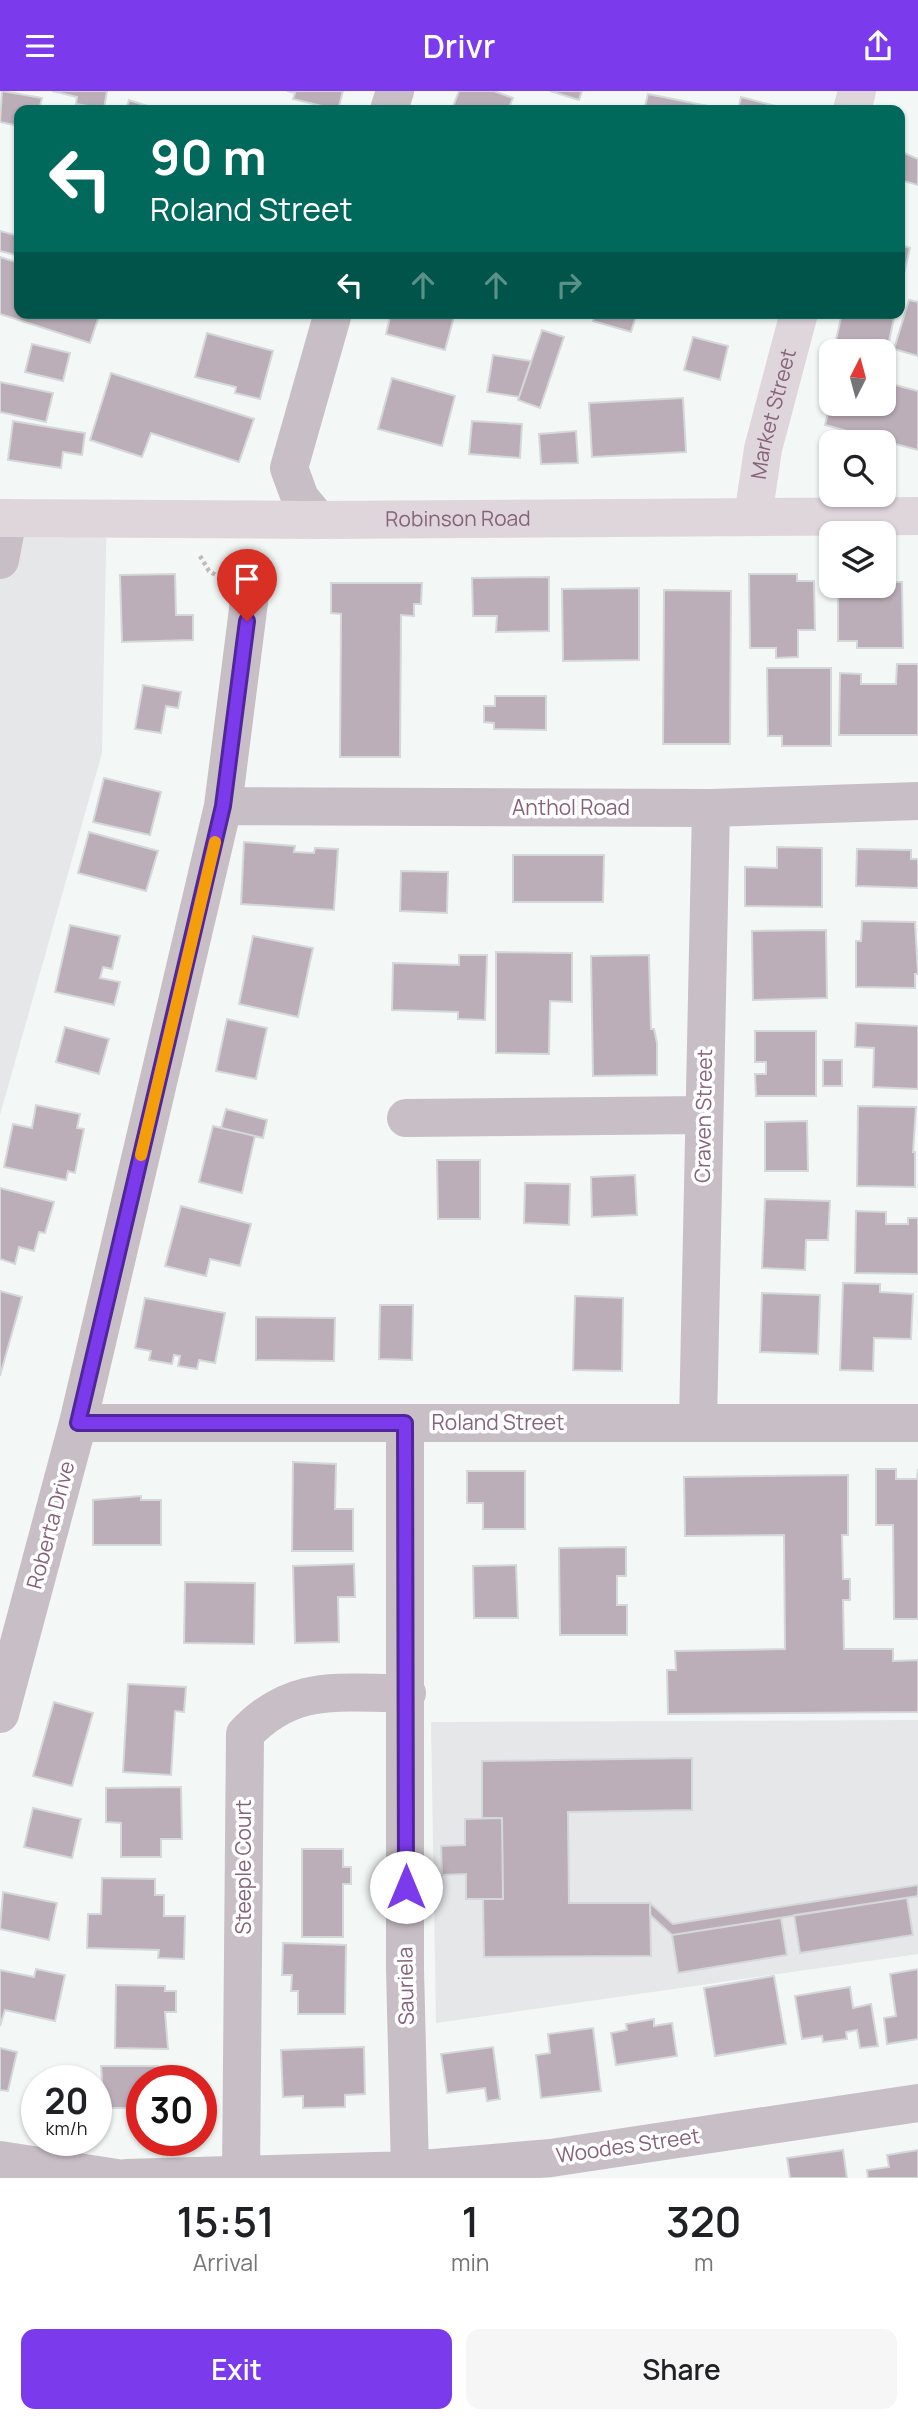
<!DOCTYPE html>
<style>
body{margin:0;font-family:Manrope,sans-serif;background:#f6f6f6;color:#202124;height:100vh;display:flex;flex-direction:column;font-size:26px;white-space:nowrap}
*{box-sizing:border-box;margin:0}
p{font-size:23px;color:#757577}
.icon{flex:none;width:38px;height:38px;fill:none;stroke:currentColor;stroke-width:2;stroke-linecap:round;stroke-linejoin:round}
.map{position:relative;height:2087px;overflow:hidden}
.drawer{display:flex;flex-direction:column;background:#fff;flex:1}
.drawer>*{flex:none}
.guide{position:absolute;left:14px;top:14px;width:891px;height:214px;border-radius:14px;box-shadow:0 2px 5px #0004;background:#00695c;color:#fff;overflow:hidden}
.needle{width:46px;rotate:6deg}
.controls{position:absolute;left:819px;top:248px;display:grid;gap:14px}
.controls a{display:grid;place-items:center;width:77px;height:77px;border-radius:14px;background:#fff;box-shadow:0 2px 5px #0004;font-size:35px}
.speed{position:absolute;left:21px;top:1974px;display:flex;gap:14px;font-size:35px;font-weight:700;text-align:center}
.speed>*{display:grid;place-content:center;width:91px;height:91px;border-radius:50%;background:#fff;box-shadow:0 2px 5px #0004;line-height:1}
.speed small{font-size:18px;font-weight:400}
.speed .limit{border:10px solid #d22;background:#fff;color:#111}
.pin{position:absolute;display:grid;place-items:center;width:60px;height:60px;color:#fff;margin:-72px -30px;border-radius:50% 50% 50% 0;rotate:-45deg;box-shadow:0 0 7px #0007}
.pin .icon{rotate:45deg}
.me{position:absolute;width:77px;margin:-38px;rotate:0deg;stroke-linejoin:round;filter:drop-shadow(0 0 5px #0008)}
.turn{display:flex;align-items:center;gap:24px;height:147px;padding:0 21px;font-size:32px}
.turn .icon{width:91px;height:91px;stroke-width:2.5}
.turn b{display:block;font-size:49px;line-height:60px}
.lanes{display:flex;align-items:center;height:66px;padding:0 21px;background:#0003;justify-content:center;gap:35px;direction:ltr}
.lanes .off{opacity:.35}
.eta{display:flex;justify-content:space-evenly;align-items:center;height:119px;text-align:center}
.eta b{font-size:42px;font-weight:600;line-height:49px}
.button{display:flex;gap:14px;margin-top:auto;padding:14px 21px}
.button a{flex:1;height:80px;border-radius:14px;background:#7c3aed;color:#fff;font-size:28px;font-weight:600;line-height:80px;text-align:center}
.button a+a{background:#f6f6f6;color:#202124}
header{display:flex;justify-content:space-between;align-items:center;height:91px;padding:0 21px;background:#7c3aed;color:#fff;font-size:32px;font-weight:600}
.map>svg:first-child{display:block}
.built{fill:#e6e7e8}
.building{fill:#bcaeb8;stroke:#d5d8d8;stroke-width:2}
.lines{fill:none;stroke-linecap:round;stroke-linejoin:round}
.path{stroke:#c0b9bd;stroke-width:4.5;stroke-dasharray:3.5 3.5;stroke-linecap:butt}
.minor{stroke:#c8bec5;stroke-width:38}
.major{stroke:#dfd6dc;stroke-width:38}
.route-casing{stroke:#51269a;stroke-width:18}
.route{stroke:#7c3aed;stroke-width:12}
.slow{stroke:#f59e0b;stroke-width:12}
.labels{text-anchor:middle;stroke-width:7;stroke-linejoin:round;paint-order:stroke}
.street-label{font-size:21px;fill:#87627a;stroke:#fff}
</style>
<header><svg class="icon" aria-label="menu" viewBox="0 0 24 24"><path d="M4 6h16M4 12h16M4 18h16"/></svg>Drivr<svg class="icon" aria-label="share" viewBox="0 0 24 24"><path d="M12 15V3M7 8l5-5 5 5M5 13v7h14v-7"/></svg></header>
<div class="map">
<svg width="918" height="2087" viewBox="0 0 918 2087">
<rect width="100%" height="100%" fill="#f3f7f6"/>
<path class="built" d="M107,413L102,662L0,1024V414Z
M918,1629V1863L436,1932L431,1631Z"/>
<path class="building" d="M2,0L42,7L39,19H19V35L0,31Z
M52,0H107L104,18L76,13L77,6Z
M287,0H343L338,19L293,8L295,2Z
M459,0H494L513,7L508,19H462L453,16Z
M550,0H582L579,9Z
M648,3L713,16L712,19H644Z
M741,6L791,19H738Z
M129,9L160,19H126Z
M900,60L918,68V94L900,89Z
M0,140L19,145V165L0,160Z
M900,154L910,157L900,199Z
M0,166L19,172V222H100L90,252L0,223Z
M909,209L918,211V265L894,258Z
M391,222H455L445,259L386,243Z
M595,222H637L631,241L593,230Z
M842,222H895L887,260L836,249Z
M542,239L564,246L540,317L518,309Z
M207,242L273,260L260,308L235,302L236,296L195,286Z
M693,246L728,255L720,289L684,279Z
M32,253L70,262L63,290L25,281Z
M493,264L531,270L519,306L487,301Z
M111,282L254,328L239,371L151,342L142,366L90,349Z
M392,287L455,305L442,355L378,338Z
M0,291L53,302L46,331L0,321Z
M884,291L918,300V359L825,334L831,310V313H884Z
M683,307L686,361L592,366L589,312Z
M13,330L85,342L82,364L63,361L61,377L8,369Z
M472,330L522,333L520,367L469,363Z
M576,340L578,372L541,373L539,343Z
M175,483L176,524H193V549L122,551L120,484Z
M749,483H797V490H814L815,539H798V566L776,567V557H750Z
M549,486V540L496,541L497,525H473L472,487Z
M884,491H902L903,557H857V550H838V495H884Z
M331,492H422L421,513H414V525L401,524L400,666H340L341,523L331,522Z
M639,497V569L563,570L562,498Z
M664,499L731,500L730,653H663Z
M897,573H918V644H839L840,582L861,583V593H896Z
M767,577H831V655H782V645H768Z
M143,594L181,601L178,617L166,615L161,642L135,638Z
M495,605H546V639L494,638V632L484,631V615H495Z
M104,687L161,701L150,744L93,731Z
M89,741L158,760L146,800L78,782Z
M244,751L295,755L294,761L314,762L315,757L338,758L334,819L241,813Z
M777,756L822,757V816L745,815V776L777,777Z
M857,758L911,759V768H918V797L856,795Z
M513,764H604L603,811H513Z
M401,780L448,781L447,822L400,820Z
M862,830L915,831L918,883H915V897L856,896V850H861Z
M70,834L120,845L112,878L103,876L100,887L120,891L114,914L55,901Z
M826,839L827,907L753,909L752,840Z
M253,845L313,857L298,926L239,913Z
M496,861L572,862V911L550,910L549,963L496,962Z
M459,864H487L485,929L458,928V921L392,919L393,872L459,874Z
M649,864L651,938H654L657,952V984L593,985L591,865Z
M227,928L267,937L256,988L216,980Z
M856,932L918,935V998L873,996L874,957L855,956Z
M65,936L109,948L99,983L56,971Z
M755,940H816V1005H756L755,983H766V971H755Z
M823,969H842V995H823Z
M36,1014L80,1023L77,1037L84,1038L75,1082L68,1080L66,1089L4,1076L13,1033L32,1037Z
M858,1015L916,1016L913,1061H915V1096L857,1095Z
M226,1018L267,1029L263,1047L221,1037Z
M807,1030L808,1080H765V1031Z
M213,1035L255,1045L242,1102L199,1091Z
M437,1069H480V1128H438Z
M635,1084L637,1124L592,1126L591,1086Z
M525,1092L570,1093L569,1134L524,1132Z
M0,1097L54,1111L45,1142L39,1141L34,1160L19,1156L15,1173L0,1168Z
M765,1108L830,1110L828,1149H806L805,1179L762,1177Z
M181,1115L251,1133L240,1175L210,1168L206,1185L165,1175Z
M856,1120L886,1121V1133H908V1127H918V1183L855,1182Z
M843,1192L880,1193V1201L913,1203L911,1248L874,1247L873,1280L840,1279Z
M0,1200L22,1206L0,1285Z
M762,1202L820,1204L818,1263L760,1261Z
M575,1205L623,1207L622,1280L573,1279Z
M145,1207L225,1222L215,1272L199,1269L197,1278L178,1275L180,1265L174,1264L172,1273L149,1269L151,1260L135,1257Z
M380,1214H413L412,1269L379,1268Z
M256,1226L335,1227L334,1270L256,1269Z
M293,1371L336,1373L335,1418H353V1460H292Z
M876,1378H896V1388H917L918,1378V1528H894L893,1434H876Z
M467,1380H525V1438H483V1412H467Z
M848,1384V1444H842L843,1488H850V1509H843L844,1558H893V1570L918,1569V1621L668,1623L667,1579H676L675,1560L785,1558L784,1444L685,1445L684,1386Z
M141,1405V1409H161V1454H93V1409Z
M626,1456V1485H617V1514H627V1544H560L559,1457Z
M354,1473L355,1506H338L339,1551L295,1552L293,1475Z
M516,1474L518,1527H474L473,1475Z
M185,1491L255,1492L254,1553L184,1552Z
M128,1593L186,1596L184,1621L175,1620L171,1684L123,1681Z
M54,1611L93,1622L72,1695L33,1685Z
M692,1667V1719L568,1721L569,1812H650L651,1865L484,1866L483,1808H503L502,1727H482V1670Z
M181,1696L182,1748H161V1766H121V1732L106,1731V1697Z
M33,1717L81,1728L72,1767L24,1756Z
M502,1727L503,1808H466V1783L442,1784L441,1755L465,1754V1728Z
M302,1758H343V1776H351V1793H343V1846H302Z
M102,1787L155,1788V1804H164V1825H185L184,1868L158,1867L159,1859L87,1857L88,1823H101Z
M918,1794V1805L672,1844L650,1824V1812L673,1833Z
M3,1801L57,1812L49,1849L0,1838Z
M907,1807L913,1844L800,1862L794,1824Z
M781,1827L787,1864L678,1882L672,1844Z
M283,1852L346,1854L345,1923H298V1900H291L292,1884H282Z
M36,1878L65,1884L55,1930L5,1919L0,1935V1879L34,1886Z
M918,1878V1948L887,1953L884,1927L896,1925L890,1883Z
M774,1885L786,1953L715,1965L704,1897Z
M116,1894L165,1895V1900H176V1921H165L168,1958L115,1957Z
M850,1896L853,1917L871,1913L878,1955L860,1957L857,1939L846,1941L847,1948L823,1951L822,1945L802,1948L795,1905Z
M654,1928V1935L672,1932L677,1965L616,1974L611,1942L627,1939L626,1933Z
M593,1937L601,2000L541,2007L536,1964L550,1962L548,1943Z
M364,1956L365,2003L345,2004V2016L303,2017V2005L283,2006L281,1959Z
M493,1956L500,2008L487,2010L485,1997L447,2002L441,1963Z
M0,1957L17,1961L8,2000L0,1999Z
M101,1975H158V1979H168V1990H142V2017H104Z
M843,2059L847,2087H790L787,2067Z
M918,2059V2087H868L867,2079L889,2076L887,2064Z"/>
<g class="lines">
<path class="path" d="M200,465L209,480L219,486"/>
<path class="minor" d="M389,19L395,0
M318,429L300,407L289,377L333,222
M0,469L8,427
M223,715L711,717L918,710
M406,1027L703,1024
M78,1332H918
M405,1332V1878L410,2079
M698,1332L711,717
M0,1623L78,1332L223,715L250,503
M0,2069L117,2087
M241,2084L245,1643C294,1591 341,1603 407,1602
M126,2087L410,2079L551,2067L918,2012"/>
<g class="major">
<path d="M852,19L857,0"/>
<path id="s1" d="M753,426L763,358L799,222"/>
<path id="s2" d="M0,427L318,429L918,425"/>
</g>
</g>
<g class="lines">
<g class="route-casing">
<path id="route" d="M247,530L223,715L78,1332H405L406,1796"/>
</g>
<use href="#route" class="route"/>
<path class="slow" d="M141,1064L215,751"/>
</g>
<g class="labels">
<g class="street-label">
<text dy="7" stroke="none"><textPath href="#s1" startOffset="105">Market Street</textPath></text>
<text dy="7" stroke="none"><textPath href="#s2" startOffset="458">Robinson Road</textPath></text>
<text x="571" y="724">Anthol Road</text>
<text transform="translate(704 1025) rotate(-89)" y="7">Craven Street</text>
<text x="498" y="1339">Roland Street</text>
<text transform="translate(51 1434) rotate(-75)" y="7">Roberta Drive</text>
<text transform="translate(244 1776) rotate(-90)" y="7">Steeple Court</text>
<text transform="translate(406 1895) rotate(-91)" y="7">Sauriela</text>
<text transform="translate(628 2055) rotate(-8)" y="7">Woodes Street</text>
</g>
</g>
</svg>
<div class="controls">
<a><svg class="needle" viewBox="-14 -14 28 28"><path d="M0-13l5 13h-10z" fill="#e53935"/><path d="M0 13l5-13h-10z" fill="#757577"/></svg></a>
<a><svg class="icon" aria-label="search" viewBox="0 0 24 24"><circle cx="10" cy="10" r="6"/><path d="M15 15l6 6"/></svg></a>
<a><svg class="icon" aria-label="layers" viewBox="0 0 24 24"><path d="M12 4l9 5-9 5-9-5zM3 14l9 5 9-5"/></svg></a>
</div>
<div class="speed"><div>20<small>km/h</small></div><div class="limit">30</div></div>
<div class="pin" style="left:247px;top:530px;background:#d93025"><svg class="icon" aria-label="arrive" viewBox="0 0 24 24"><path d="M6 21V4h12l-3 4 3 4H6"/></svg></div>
<svg class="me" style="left:406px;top:1796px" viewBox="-20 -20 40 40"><circle r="19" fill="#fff"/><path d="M0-13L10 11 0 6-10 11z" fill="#7c3aed"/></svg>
<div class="guide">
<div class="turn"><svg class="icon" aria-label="left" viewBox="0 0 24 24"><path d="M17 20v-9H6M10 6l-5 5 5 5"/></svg><div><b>90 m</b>Roland Street</div></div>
<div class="lanes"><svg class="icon" aria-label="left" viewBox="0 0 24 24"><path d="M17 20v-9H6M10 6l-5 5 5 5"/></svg><svg class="icon off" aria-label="ahead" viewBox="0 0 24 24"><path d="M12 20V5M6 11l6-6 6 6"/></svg><svg class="icon off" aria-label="ahead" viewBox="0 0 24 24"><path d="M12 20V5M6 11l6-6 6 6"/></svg><svg class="icon off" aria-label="right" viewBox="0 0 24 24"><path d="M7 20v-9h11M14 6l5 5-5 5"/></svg></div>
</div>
</div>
<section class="drawer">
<div class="eta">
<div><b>15:51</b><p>Arrival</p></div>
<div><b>1</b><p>min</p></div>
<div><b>320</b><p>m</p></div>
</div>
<div class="button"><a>Exit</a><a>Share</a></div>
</section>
